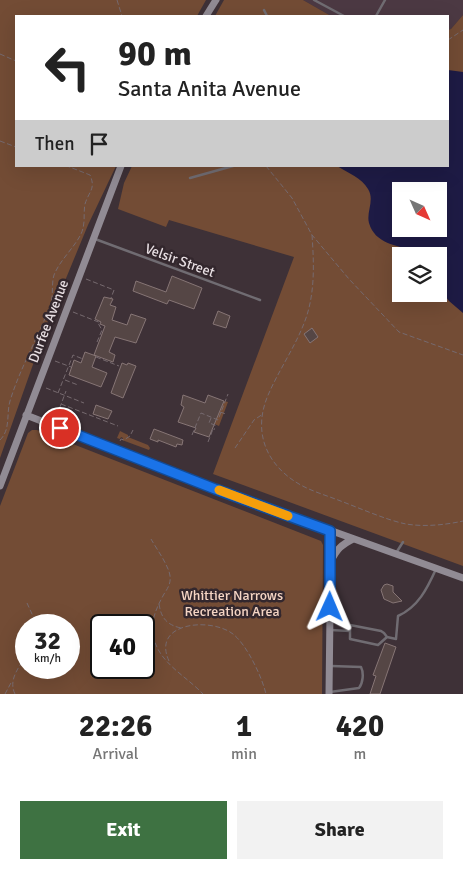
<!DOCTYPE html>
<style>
body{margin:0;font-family:Signika,sans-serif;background:#f2f2f2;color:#222;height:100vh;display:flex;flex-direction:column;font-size:19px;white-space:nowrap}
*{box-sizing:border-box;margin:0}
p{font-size:16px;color:#767676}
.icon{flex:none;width:28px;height:28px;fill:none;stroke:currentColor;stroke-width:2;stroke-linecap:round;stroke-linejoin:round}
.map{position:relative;height:694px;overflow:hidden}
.panel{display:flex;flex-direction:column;background:#fff;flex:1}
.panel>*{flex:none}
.hud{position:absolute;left:15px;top:15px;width:434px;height:152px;border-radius:0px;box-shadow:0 5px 20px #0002;background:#fff;color:#222;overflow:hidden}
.needle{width:32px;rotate:135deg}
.controls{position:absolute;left:392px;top:182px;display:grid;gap:10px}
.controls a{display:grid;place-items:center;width:55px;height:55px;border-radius:0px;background:#fff;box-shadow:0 5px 20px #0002;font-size:25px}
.speed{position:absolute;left:15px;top:614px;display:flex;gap:10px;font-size:25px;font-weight:700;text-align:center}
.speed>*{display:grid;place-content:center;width:65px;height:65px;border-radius:50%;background:#fff;box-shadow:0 5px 20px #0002;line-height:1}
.speed small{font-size:12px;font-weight:400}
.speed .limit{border:2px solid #111;border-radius:8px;background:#fff;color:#111}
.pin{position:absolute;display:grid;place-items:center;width:42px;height:42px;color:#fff;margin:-21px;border:2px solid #fff;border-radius:50%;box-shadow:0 1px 5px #0007}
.me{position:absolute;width:55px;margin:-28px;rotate:1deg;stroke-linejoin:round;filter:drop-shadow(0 0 4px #0008)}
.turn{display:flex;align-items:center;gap:18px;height:105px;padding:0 20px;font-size:22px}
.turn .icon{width:65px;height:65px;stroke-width:2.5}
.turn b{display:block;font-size:35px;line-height:42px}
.then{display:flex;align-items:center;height:48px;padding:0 20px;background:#0003;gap:10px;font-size:19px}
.eta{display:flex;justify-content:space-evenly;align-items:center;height:85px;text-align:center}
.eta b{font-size:30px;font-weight:700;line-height:35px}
.primary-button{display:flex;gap:10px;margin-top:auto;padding:10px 20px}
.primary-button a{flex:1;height:58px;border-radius:0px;background:#3e7242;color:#fff;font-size:20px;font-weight:700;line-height:58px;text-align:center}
.primary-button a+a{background:#f2f2f2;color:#222}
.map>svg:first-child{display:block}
.built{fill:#4c3943}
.green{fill:#734c35;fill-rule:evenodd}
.water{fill:#1e1b45;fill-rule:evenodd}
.building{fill:#554645;stroke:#867575}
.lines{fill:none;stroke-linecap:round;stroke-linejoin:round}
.path{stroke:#766a6f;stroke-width:1;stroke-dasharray:5 2.5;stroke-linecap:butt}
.lane{stroke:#706c72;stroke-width:2.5}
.secondary{stroke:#918b94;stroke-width:7}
.route-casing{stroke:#114b97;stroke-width:12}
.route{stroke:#1a73e8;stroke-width:9}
.slow{stroke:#f59e0b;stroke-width:9}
.labels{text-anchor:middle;stroke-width:5;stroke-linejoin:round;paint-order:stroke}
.street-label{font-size:14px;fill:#e8dfe3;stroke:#33272d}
.park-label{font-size:14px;fill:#f5d5c4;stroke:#33272d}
</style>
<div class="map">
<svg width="463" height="694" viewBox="0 0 463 694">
<rect width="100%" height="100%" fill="#3e3137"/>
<path class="built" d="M303,0H463V15L451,29L448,30V16H331Z"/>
<path class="green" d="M0,0H206L197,16H16V166H116L88,225L48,322L0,458Z
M224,0H303L331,16H215Z
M463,15V566L213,474L294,257L169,220L166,227L118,209L124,183L132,166H448V30L451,29ZM401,191H439V229H401ZM401,256H439V294H401Z
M224,401L228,402L219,426L212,423L217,418Z
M32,430H37L321,541L323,545L322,694H0V506L28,433ZM26,625H69V668H26ZM101,625H144V668H101Z
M120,431L128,435V437L148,445L150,448L149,450L122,440L123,438L121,437L120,439L117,438Z"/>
<path class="water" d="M448,70L463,72V313L449,301L439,288V256C434,256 428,257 423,256C419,256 417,253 413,251C397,245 375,244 369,223C366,212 375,200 368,189C362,178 348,173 337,166H448ZM401,191H439V229H401Z"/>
<path class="building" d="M172,276L202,288L194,309L169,300L167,304L133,291L136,281L166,292Z
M104,297L113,299L110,305L116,307L112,320L127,325L131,314L146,319L136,343L115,337L109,352L115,355L113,362L94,355L105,326L100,324L101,322L95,319Z
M218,311L230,316L226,328L213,324Z
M312,328L318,337L310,343L304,334Z
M85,352L96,356L92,367L107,373L101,387L69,375L74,360L81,363Z
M122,363L127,365L128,363L136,366L123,398L111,393Z
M183,395L205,403L208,395L224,401L209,437L194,432L196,428L178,422L184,407L181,405Z
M96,405L112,411L108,419L93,414Z
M154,429L183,440L182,445L177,444L176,447L158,440V442L150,439Z
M387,584L393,586V592L402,601L393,603L384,599L381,590L384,585Z
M385,643L396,647L380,694H370L376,676L373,675Z"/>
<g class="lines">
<path class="path" d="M117,0L122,16
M448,40L463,30
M0,54L16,61
M0,141L16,147
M266,166L292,198L312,235L349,279L399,332L463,355
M312,235C314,263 315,292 306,318C297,344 280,368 269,393C252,430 265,464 299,484C311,491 325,495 338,500C357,507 386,520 406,524C424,527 445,525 463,521
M86,279L114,290L111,298
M73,312L101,323
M97,342L102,330L98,323
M96,357L119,366
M55,361L71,367
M65,380L78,385
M46,388L84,403
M58,393L73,355L83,359
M61,404L118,426
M220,412L226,414
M57,415L66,391
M211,418L209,423L215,425L214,430
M192,435L201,413L218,420L228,394
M0,440C11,429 6,415 10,401C20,368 38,338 50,306C54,296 51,285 54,275C60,260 74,248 81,234C86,223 83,214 85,204C89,191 96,189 90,175L67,166
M120,441L121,439L124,440L130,436L133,430
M208,442L213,429
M235,448L254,420L263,414
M151,539C156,548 169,566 170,576C171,583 168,588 164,594C153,614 147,630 159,651C169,668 190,680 203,694
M27,603L37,625
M159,604C161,618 167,625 181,628
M169,661C151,622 211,617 233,634C247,645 262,677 266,694
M5,694L12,681
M15,694C8,680 19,667 26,656"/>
<path class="lane" d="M314,0L344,16
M264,10L267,16
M376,16L385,0
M190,178L233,166
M95,239L260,300
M396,553L403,542
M331,630L350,631
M387,637L378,645L350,639V625L381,631L384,633L387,637L396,639L398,616C418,607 427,589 436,569
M330,692L359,688C363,683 364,673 361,667L331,666"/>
<path class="secondary" d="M206,16L216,0
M26,415L215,489L463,578
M0,486L121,166
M331,561C337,549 341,545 353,539
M329,694L331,531"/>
</g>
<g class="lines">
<g class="route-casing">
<path id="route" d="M60,428L215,489L330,531V607"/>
</g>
<use href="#route" class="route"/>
<path class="slow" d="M219,490L288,516"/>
</g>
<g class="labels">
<g class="street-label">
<text transform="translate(180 260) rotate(20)" y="5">Velsir Street</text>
<text transform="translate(48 321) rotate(-69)" y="5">Durfee Avenue</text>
</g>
<g class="park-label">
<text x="232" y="600">Whittier Narrows<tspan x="232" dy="16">Recreation Area</tspan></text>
</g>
</g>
</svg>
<div class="controls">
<a><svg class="needle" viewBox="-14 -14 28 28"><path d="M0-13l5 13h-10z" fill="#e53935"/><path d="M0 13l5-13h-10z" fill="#767676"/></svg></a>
<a><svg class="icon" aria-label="layers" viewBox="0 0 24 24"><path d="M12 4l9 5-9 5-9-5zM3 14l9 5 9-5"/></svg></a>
</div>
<div class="speed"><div>32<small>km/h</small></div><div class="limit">40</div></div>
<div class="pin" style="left:60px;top:428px;background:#d93025"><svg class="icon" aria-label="arrive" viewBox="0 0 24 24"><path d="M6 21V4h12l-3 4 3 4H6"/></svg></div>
<svg class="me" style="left:330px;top:607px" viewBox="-20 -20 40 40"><path d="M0-17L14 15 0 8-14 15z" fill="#1a73e8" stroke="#fff" stroke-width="4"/></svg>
<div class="hud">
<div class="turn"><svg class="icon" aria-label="left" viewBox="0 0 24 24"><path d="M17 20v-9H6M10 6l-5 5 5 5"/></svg><div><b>90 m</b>Santa Anita Avenue</div></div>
<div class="then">Then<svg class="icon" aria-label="arrive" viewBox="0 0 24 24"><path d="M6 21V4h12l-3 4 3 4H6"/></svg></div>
</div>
</div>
<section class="panel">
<div class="eta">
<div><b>22:26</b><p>Arrival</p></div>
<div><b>1</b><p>min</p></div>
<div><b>420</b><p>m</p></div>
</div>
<div class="primary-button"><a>Exit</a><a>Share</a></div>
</section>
